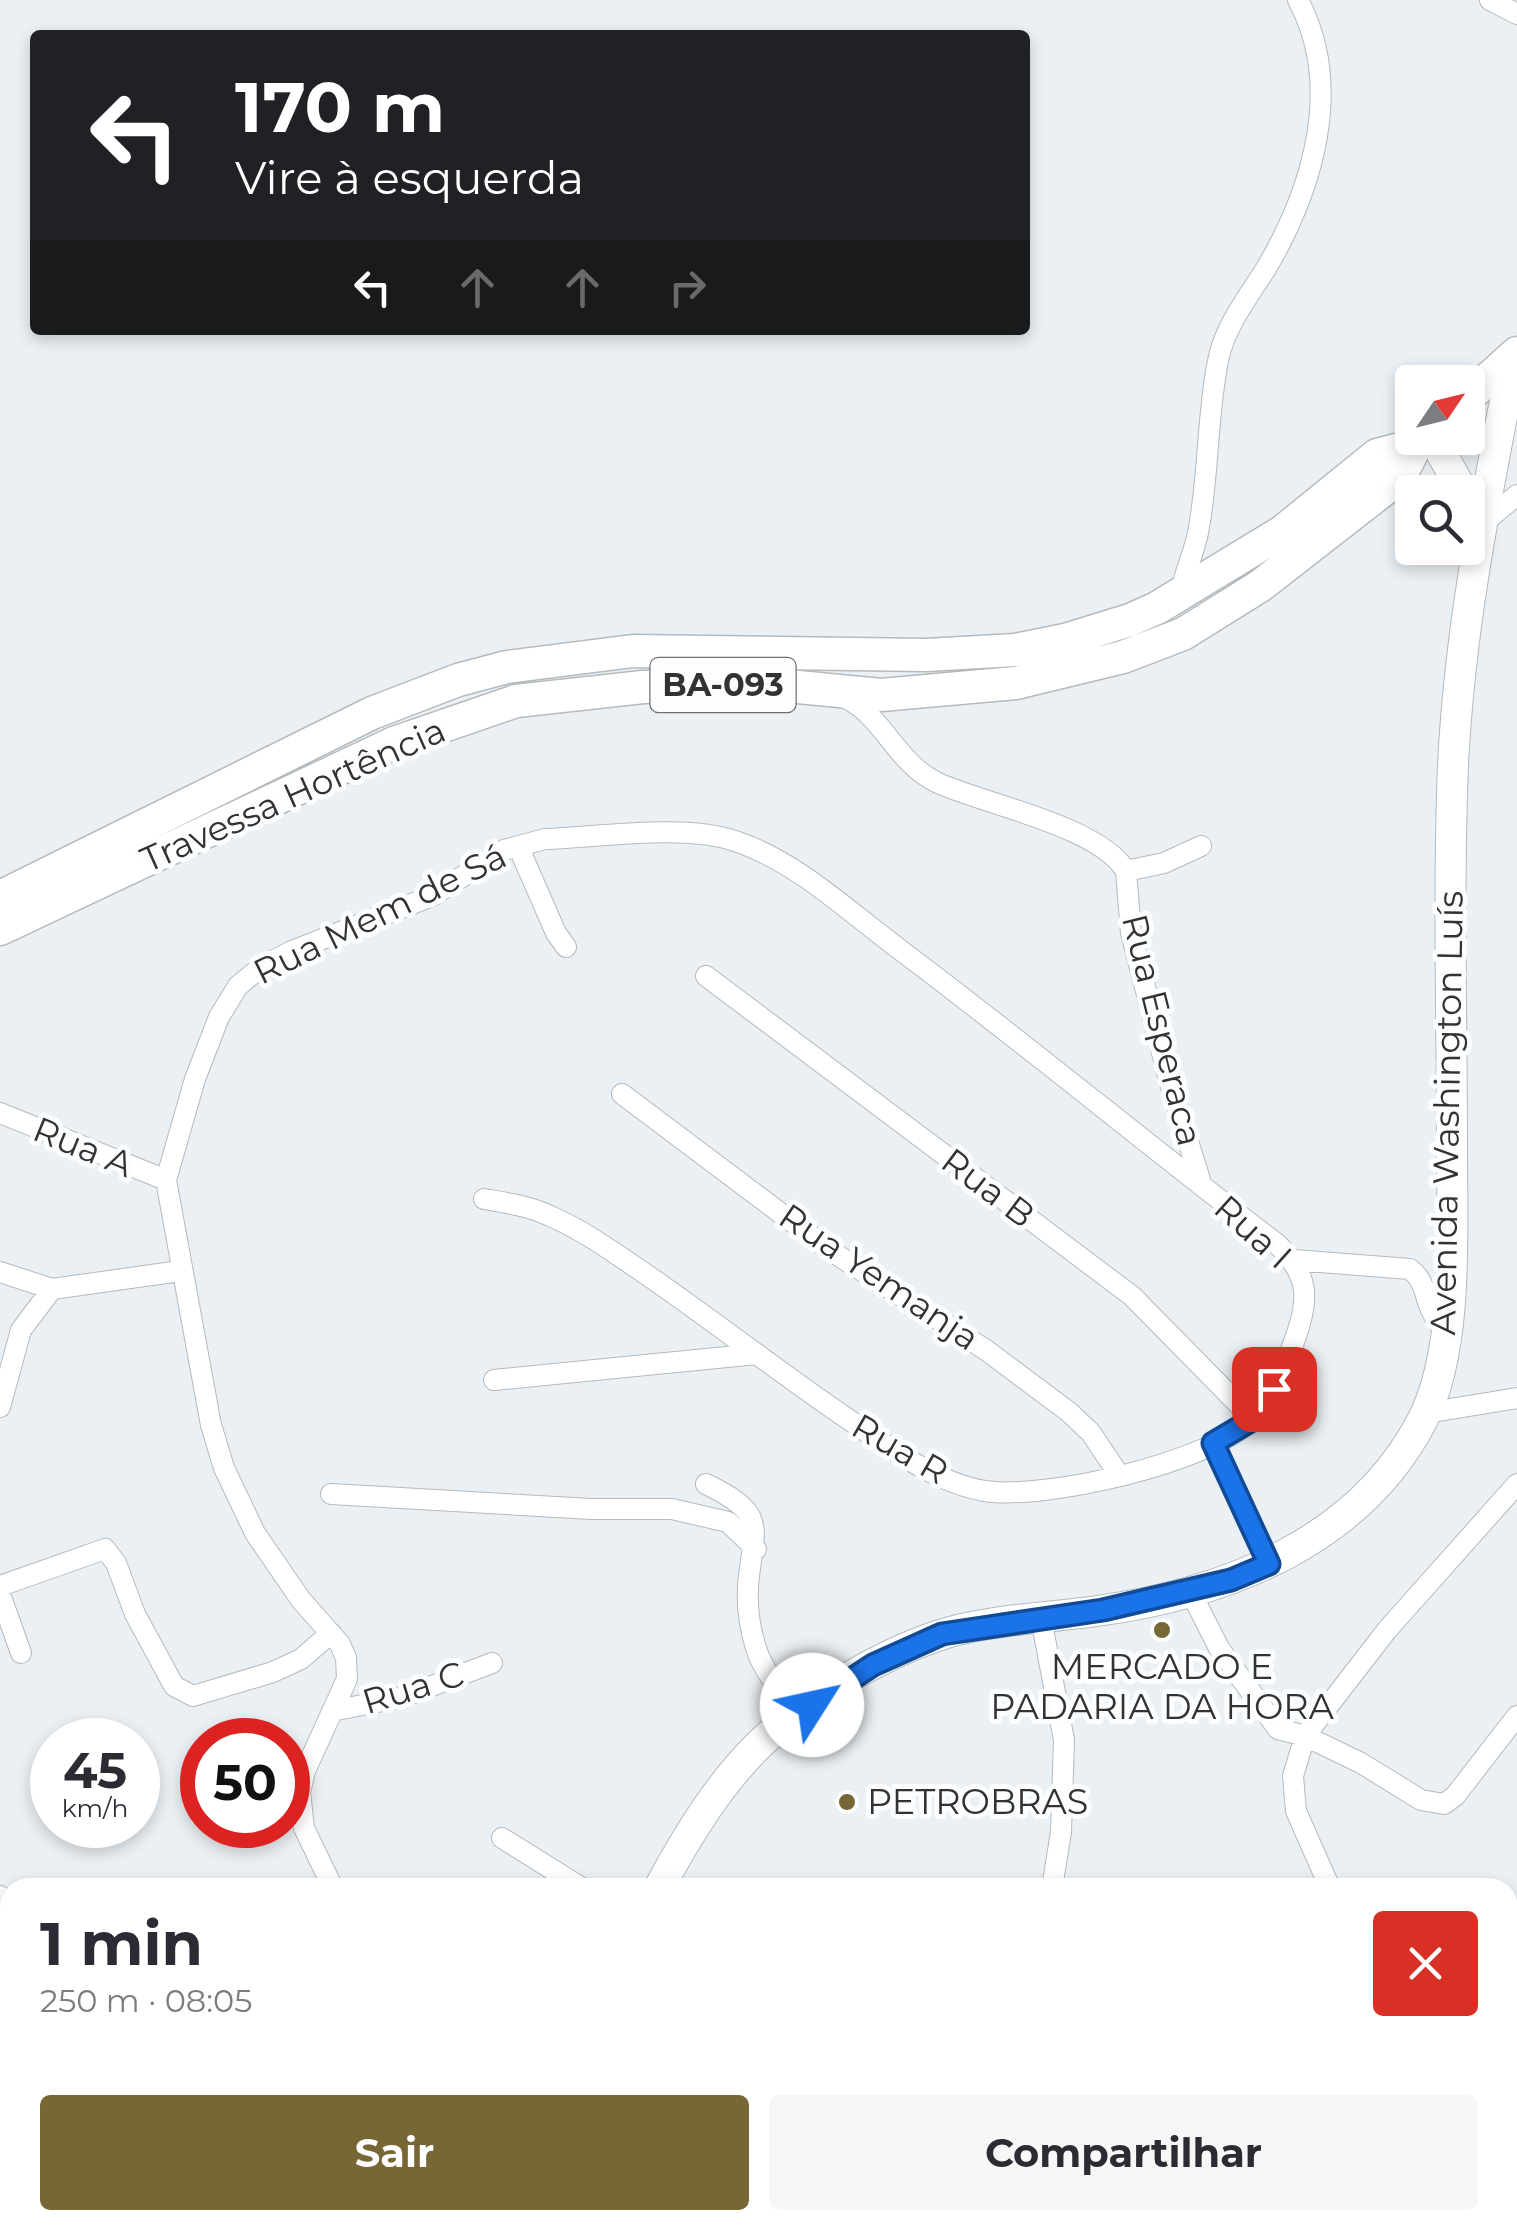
<!DOCTYPE html>
<html lang="pt">
<meta charset="utf-8">
<style>
body{margin:0;font-family:Montserrat,sans-serif;background:#f7f7f7;color:#2b2b33;height:100vh;display:flex;flex-direction:column;font-size:38px;white-space:nowrap}
*{box-sizing:border-box;margin:0}
p{font-size:32px;color:#7c7c81}
.icon{flex:none;width:55px;height:55px;fill:none;stroke:currentColor;stroke-width:2;stroke-linecap:round;stroke-linejoin:round}
.map{position:relative;flex:1;overflow:hidden}
.drawer{position:absolute;left:0px;top:1878px;width:1518px;height:352px;display:flex;flex-direction:column;background:#fff;border-radius:30px 30px 0 0;box-shadow:0 5px 15px #0003}
.drawer>*{flex:none}
.top-card{position:absolute;left:30px;top:30px;width:1000px;height:305px;border-radius:10px;box-shadow:0 5px 15px #0003;background:#202124;color:#fff;overflow:hidden}
.needle{width:65px;rotate:55deg}
.tools{position:absolute;left:1395px;top:365px;display:grid;gap:20px}
.tools a{display:grid;place-items:center;width:90px;height:90px;border-radius:10px;background:#fff;box-shadow:0 5px 15px #0003;font-size:50px}
.speed{position:absolute;left:30px;top:1718px;display:flex;gap:20px;font-size:50px;font-weight:700;text-align:center}
.speed>*{display:grid;place-content:center;width:130px;height:130px;border-radius:50%;background:#fff;box-shadow:0 5px 15px #0003;line-height:1}
.speed small{font-size:25px;font-weight:400}
.speed .limit{border:15px solid #d22;background:#fff;color:#111}
.pin{position:absolute;display:grid;place-items:center;width:85px;height:85px;color:#fff;margin:-42px;border-radius:20px;box-shadow:0 5px 15px #0006}
.me{position:absolute;width:110px;margin:-55px;rotate:55deg;stroke-linejoin:round;filter:drop-shadow(0 0 8px #0008)}
.turn{display:flex;align-items:center;gap:35px;height:210px;padding:0 40px;font-size:45px}
.turn .icon{width:130px;height:130px;stroke-width:2.5}
.turn b{display:block;font-size:70px;line-height:85px}
.lanes{display:flex;align-items:center;height:95px;padding:0 40px;background:#0003;justify-content:center;gap:50px;direction:ltr}
.lanes .off{opacity:.35}
.round{display:grid;place-items:center;flex:none;width:105px;height:105px;border-radius:10px;background:#f7f7f7}
.head{display:flex;align-items:center;justify-content:space-between;height:170px;padding:0 40px}
h1{font-size:60px;font-weight:700;line-height:75px}
.button{display:flex;gap:20px;margin-top:auto;padding:20px 40px}
.button a{flex:1;height:115px;border-radius:10px;background:#776735;color:#fff;font-size:40px;font-weight:700;line-height:115px;text-align:center}
.button a+a{background:#f7f7f7;color:#2b2b33}
.map>svg:first-child{display:block}
.lines{fill:none;stroke-linecap:round;stroke-linejoin:round}
.street-casing{stroke:#b4babd;stroke-width:22}
.secondary-casing{stroke:#b4babd;stroke-width:32}
.primary-casing{stroke:#b4babd;stroke-width:35}
.street{stroke:#fff;stroke-width:20}
.secondary{stroke:#fff;stroke-width:30}
.primary{stroke:#fff;stroke-width:32}
.route-casing{stroke:#114b97;stroke-width:25}
.route{stroke:#1a73e8;stroke-width:18}
.poi-dot{fill:#776735;stroke:#fbfdfe;stroke-width:4}
.labels{text-anchor:middle;stroke-width:10;stroke-linejoin:round;paint-order:stroke}
.shield{fill:#fbfdfe;stroke:#6d6f70;stroke-width:2.5}
.shield-label{font-size:32px;font-weight:bold;fill:#303233}
.street-label{font-size:35px;fill:#303233;stroke:#fbfdfe}
.poi-label{font-size:35px;fill:#303233;stroke:#fbfdfe}
</style>
<div class="map">
<svg width="1517" height="2228" viewBox="0 0 1517 2228">
<rect width="100%" height="100%" fill="#eaf0f4"/>
<g class="lines">
<g class="street-casing">
<path id="street" d="M1490,0L1517,14
M1482,524L1517,495
M1181,593C1184,571 1196,550 1199,527C1209,472 1207,415 1218,361C1224,327 1249,296 1267,267C1313,188 1344,86 1298,0
M841,696C882,712 895,763 938,783C987,805 1099,826 1126,871L1164,863L1201,846
M518,846L556,933L566,947
M1126,871L1131,933L1169,1080L1202,1186
M706,976L1132,1296L1253,1419
M622,1094L831,1251L986,1350L1069,1412L1091,1433L1119,1475
M0,1113L166,1180
M1294,1260L1410,1269C1431,1285 1421,1307 1445,1329
M0,1272L52,1289L180,1271
M494,1380L757,1354
M0,1407L21,1330L52,1289
M1426,1413L1517,1398
M1213,1443L1269,1564
M706,1484C770,1515 753,1527 748,1586C747,1605 750,1629 756,1648C763,1672 784,1694 799,1714
M331,1494L591,1509H672L728,1522L756,1549
M0,1586L105,1549L116,1563L135,1614L174,1686L193,1696L273,1672L301,1659L331,1633
M1190,1591L1219,1648L1278,1729L1305,1736L1361,1763L1421,1800L1444,1804L1455,1796L1517,1716
M0,1594L21,1653
M1041,1618L1064,1740L1061,1832L1052,1888
M332,1711L403,1697L492,1663
M502,1838L582,1888
M333,1888L304,1828L300,1792L305,1771L347,1679L346,1658L340,1644L301,1600L255,1533L224,1468L211,1425L166,1180L195,1079L219,1017L238,986L261,967L292,951L432,896L504,850L545,839C600,837 684,824 735,841C796,861 848,911 899,949C1027,1045 1150,1147 1277,1244C1309,1275 1310,1298 1295,1339C1285,1366 1274,1398 1253,1419C1209,1463 1045,1500 985,1491C941,1484 900,1455 864,1430C790,1381 721,1326 647,1275C616,1254 585,1231 550,1216C529,1206 507,1203 484,1199
M1330,1888L1296,1811L1293,1776L1305,1736L1387,1630L1517,1484
M0,1896L10,1903
M1508,2048L1517,2052
M0,2052L10,2037
M1508,2196L1517,2201
M642,2228L645,2220
M789,2228L792,2220
M983,2228L986,2220
M1220,2228L1222,2220"/>
</g>
<g class="secondary-casing">
<path id="secondary" d="M1433,438L1463,492
M659,1888C687,1836 721,1780 764,1740C812,1696 876,1657 937,1636C983,1620 1048,1618 1097,1611C1227,1593 1360,1542 1423,1419C1459,1348 1452,1228 1452,1149C1452,1021 1448,893 1453,765C1460,623 1487,494 1514,355
M474,2228L478,2220"/>
</g>
<g class="primary-casing">
<path id="primary" d="M1468,397L1517,353
M0,897L372,713L458,680L507,667L633,651L926,655L1015,650L1065,640L1130,620L1157,608L1282,532L1377,455L1416,445
M0,929L394,743L516,701L643,687L696,685L767,684L881,695L1016,683L1123,657L1183,634L1260,586L1400,477L1416,445L1424,438"/>
</g>
<use href="#street" class="street"/>
<use href="#secondary" class="secondary"/>
<use href="#primary" class="primary"/>
</g>
<g class="lines">
<g class="route-casing">
<path id="route" d="M812,1705L873,1665L942,1634L1103,1610L1231,1580L1269,1564L1213,1443L1252,1420L1274,1389"/>
</g>
<use href="#route" class="route"/>
</g>
<g class="poi-dot">
<circle cx="1162" cy="1630" r="10"/>
<circle cx="847" cy="1802" r="10"/>
</g>
<g class="labels">
<rect class="shield" x="650.5" y="658" width="145" height="54" rx="8"/>
<g class="shield-label">
<text x="723" y="696">BA-093</text>
</g>
<g class="street-label">
<text transform="translate(293 795) rotate(-24)" y="12">Travessa Hortência</text>
<text transform="translate(380 914) rotate(-26)" y="12">Rua Mem de Sá</text>
<text transform="translate(1162 1030) rotate(76)" y="12">Rua Esperaca</text>
<text transform="translate(1447 1113) rotate(-89)" y="12">Avenida Washington Luís</text>
<text transform="translate(83 1147) rotate(22)" y="12">Rua A</text>
<text transform="translate(988 1188) rotate(37)" y="12">Rua B</text>
<text transform="translate(1253 1232) rotate(42)" y="12">Rua I</text>
<text transform="translate(879 1277) rotate(34)" y="12">Rua Yemanja</text>
<text transform="translate(900 1449) rotate(30)" y="12">Rua R</text>
<text transform="translate(413 1688) rotate(-17)" y="12">Rua C</text>
</g>
<g class="poi-label">
<text x="1162" y="1679">MERCADO E<tspan x="1162" dy="40">PADARIA DA HORA</tspan></text>
<text x="867" y="1814" text-anchor="start">PETROBRAS</text>
</g>
</g>
</svg>
<div class="tools">
<a><svg class="needle" viewBox="-14 -14 28 28"><path d="M0-13l5 13h-10z" fill="#e53935"/><path d="M0 13l5-13h-10z" fill="#7c7c81"/></svg></a>
<a><svg class="icon" aria-label="search" viewBox="0 0 24 24"><circle cx="10" cy="10" r="6"/><path d="M15 15l6 6"/></svg></a>
</div>
<div class="speed"><div>45<small>km/h</small></div><div class="limit">50</div></div>
<div class="pin" style="left:1274px;top:1389px;background:#d93025"><svg class="icon" aria-label="arrive" viewBox="0 0 24 24"><path d="M6 21V4h12l-3 4 3 4H6"/></svg></div>
<svg class="me" style="left:812px;top:1705px" viewBox="-20 -20 40 40"><circle r="19" fill="#fff"/><path d="M0-13L10 11 0 6-10 11z" fill="#1a73e8"/></svg>
<div class="top-card">
<div class="turn"><svg class="icon" aria-label="left" viewBox="0 0 24 24"><path d="M17 20v-9H6M10 6l-5 5 5 5"/></svg><div><b>170 m</b>Vire à esquerda</div></div>
<div class="lanes"><svg class="icon" aria-label="left" viewBox="0 0 24 24"><path d="M17 20v-9H6M10 6l-5 5 5 5"/></svg><svg class="icon off" aria-label="ahead" viewBox="0 0 24 24"><path d="M12 20V5M6 11l6-6 6 6"/></svg><svg class="icon off" aria-label="ahead" viewBox="0 0 24 24"><path d="M12 20V5M6 11l6-6 6 6"/></svg><svg class="icon off" aria-label="right" viewBox="0 0 24 24"><path d="M7 20v-9h11M14 6l5 5-5 5"/></svg></div>
</div>
<section class="drawer">
<div class="head"><div><h1>1 min</h1><p>250 m · 08:05</p></div><a class="round" style="background:#d93025;color:#fff"><svg class="icon" aria-label="close" viewBox="0 0 24 24"><path d="M6 6l12 12M18 6L6 18"/></svg></a></div>
<div class="button"><a>Sair</a><a>Compartilhar</a></div>
</section>
</div>
